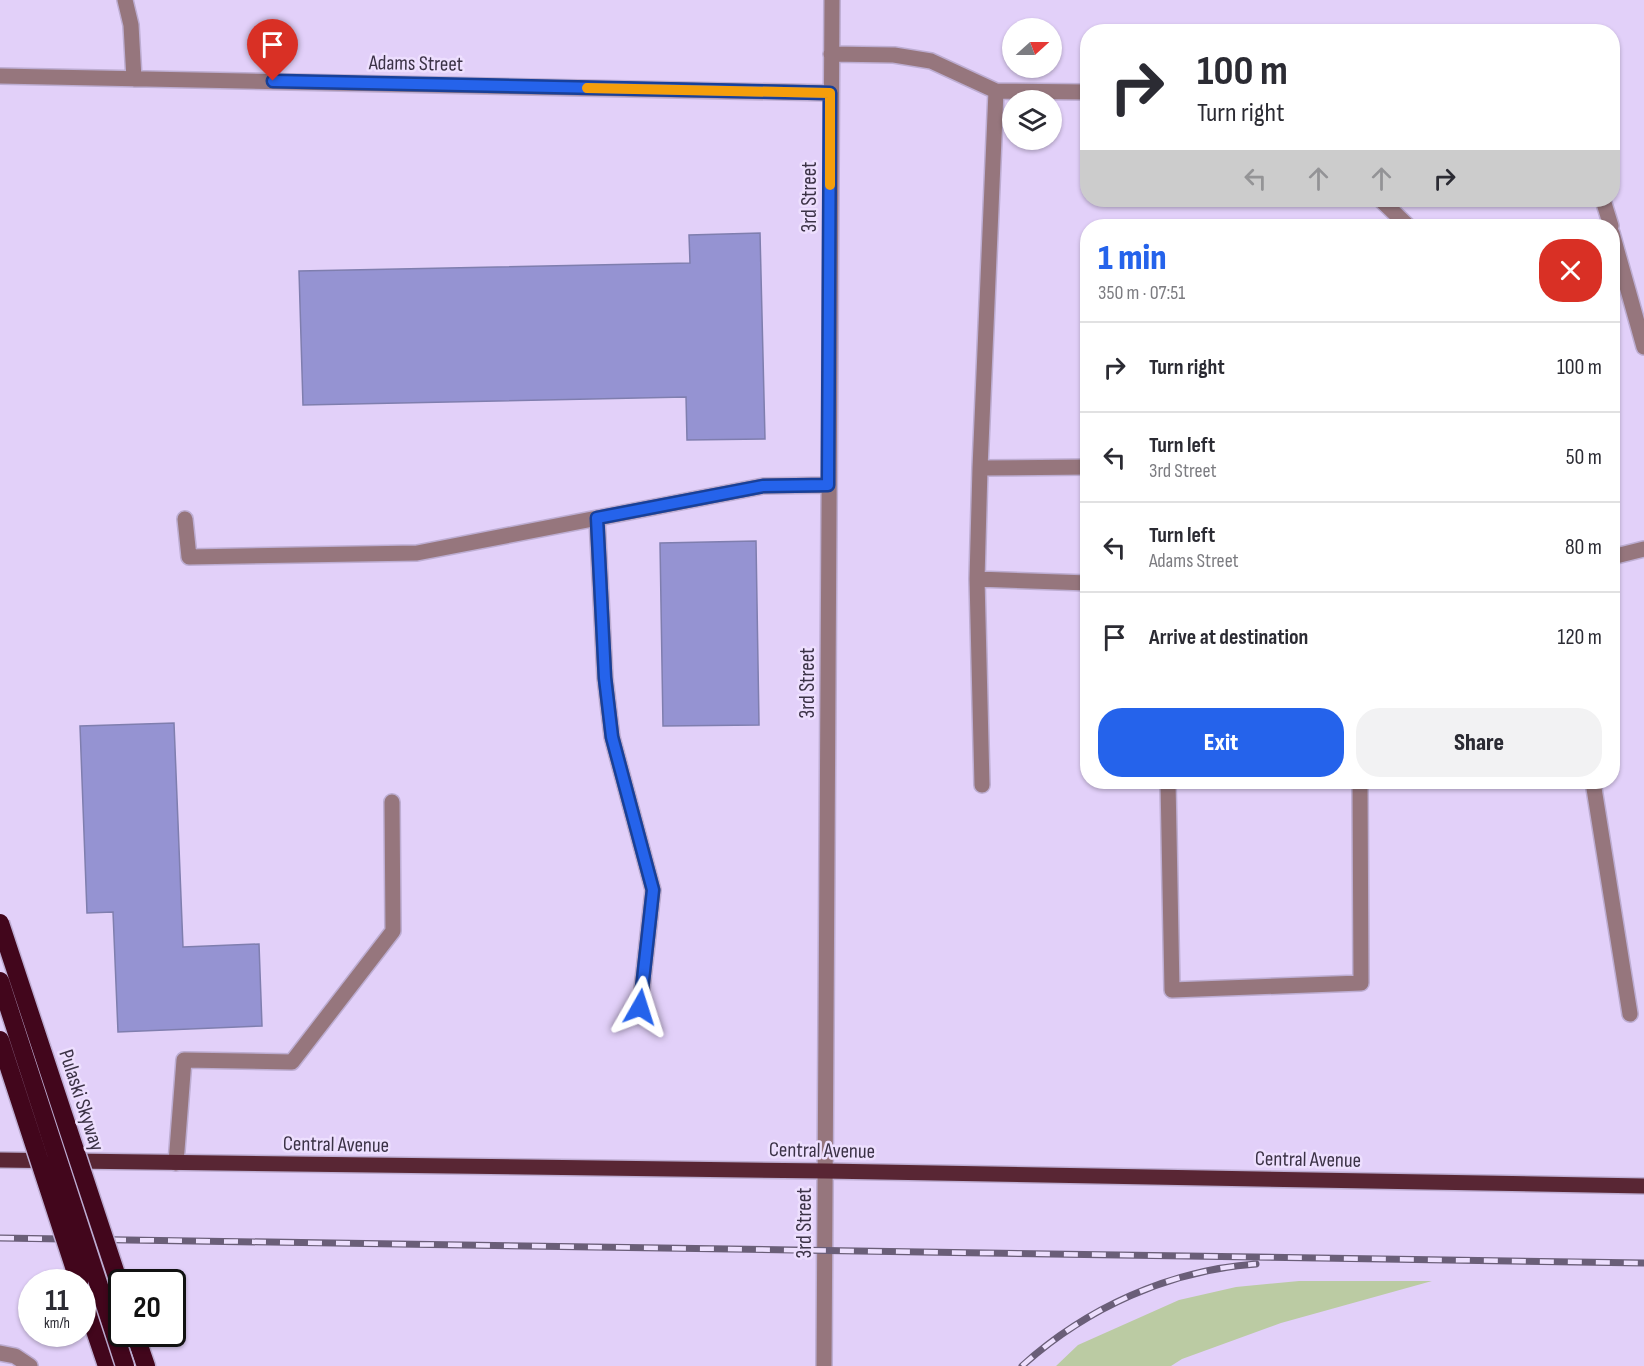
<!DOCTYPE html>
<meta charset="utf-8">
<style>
body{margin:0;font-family:"Sofia Sans Condensed",sans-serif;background:#f2f2f3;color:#2b2b33;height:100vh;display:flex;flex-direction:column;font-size:22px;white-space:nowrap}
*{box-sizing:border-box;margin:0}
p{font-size:20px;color:#7c7c81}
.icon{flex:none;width:33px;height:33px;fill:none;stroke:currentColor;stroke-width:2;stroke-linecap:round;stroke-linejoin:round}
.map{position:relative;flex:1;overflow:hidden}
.drawer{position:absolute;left:1080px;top:219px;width:540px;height:570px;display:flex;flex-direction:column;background:#fff;border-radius:24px;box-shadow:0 2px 4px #0004}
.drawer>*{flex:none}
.banner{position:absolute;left:1080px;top:24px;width:540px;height:183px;border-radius:24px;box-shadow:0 2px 4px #0004;background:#fff;color:#2b2b33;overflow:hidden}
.needle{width:39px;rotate:69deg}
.buttons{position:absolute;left:1002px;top:18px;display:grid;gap:12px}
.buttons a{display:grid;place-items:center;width:60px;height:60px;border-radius:50%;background:#fff;box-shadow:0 2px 4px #0004;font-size:30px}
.speed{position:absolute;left:18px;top:1269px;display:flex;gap:12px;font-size:30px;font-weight:700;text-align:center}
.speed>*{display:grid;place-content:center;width:78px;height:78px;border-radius:50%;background:#fff;box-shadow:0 2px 4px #0004;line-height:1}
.speed small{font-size:15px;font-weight:400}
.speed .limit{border:3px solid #111;border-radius:9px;background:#fff;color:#111}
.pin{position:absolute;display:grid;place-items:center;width:51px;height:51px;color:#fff;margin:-62px -26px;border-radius:50% 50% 50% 0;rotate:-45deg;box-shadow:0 0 6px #0007}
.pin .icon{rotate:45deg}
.me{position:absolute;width:66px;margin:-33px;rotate:6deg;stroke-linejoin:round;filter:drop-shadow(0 0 4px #0008)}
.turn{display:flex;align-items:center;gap:21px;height:126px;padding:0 18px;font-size:27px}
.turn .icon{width:78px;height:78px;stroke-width:2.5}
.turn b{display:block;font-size:42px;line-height:51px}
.lanes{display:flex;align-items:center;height:57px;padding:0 18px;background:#0003;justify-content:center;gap:30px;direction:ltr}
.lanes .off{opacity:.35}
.round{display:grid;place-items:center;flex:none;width:63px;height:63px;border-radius:24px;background:#f2f2f3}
.overview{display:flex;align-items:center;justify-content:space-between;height:102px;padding:0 18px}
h1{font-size:36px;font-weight:800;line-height:45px;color:#2563eb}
.primary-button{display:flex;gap:12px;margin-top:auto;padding:12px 18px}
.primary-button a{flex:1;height:69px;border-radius:24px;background:#2563eb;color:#fff;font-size:24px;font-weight:800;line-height:69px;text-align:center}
.primary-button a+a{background:#f2f2f3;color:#2b2b33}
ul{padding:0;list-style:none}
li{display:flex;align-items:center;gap:18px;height:90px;padding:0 18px;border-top:2px solid #e1e1e2}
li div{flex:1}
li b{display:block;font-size:22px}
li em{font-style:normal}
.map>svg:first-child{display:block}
.grass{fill:#bbcba3}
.building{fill:#9593d2;stroke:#7f7eae;stroke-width:1.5}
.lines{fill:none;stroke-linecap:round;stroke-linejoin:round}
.minor-casing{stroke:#bdadd2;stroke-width:18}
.major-casing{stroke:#bdadd2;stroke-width:18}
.highway-casing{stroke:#bdadd2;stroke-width:21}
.minor{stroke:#96767d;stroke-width:15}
.major{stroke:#592634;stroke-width:15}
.highway{stroke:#42061c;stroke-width:18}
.rail-casing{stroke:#6a5e78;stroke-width:7}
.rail{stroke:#eddffe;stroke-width:4.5;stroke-dasharray:14;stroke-linecap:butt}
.highway-bridge-casing{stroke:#bdadd2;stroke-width:21;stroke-linecap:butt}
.highway-bridge{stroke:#42061c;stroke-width:18}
.route-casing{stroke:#184099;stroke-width:15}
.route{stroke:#2563eb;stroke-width:10}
.slow{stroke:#f59e0b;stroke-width:10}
.labels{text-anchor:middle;stroke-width:5;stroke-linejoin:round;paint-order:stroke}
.street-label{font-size:21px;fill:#3b3246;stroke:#eddffe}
</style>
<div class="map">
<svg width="1644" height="1366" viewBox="0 0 1644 1366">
<rect width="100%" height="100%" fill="#e2d0f9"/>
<path class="grass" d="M1299,1281H1432L1281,1323L1182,1359L1171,1366H1056L1078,1345L1179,1300L1236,1287Z"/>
<path class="building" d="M760,233L765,439L687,440L686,397L303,405L299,271L690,263L689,235Z
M756,541L759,725L663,726L660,543Z
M174,723L183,947L259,944L262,1026L118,1032L113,912L87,913L80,726Z"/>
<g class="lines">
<g class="minor-casing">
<path id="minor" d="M125,0L131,25L134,79
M831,54L894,55L931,61L996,91L1088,92
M0,76L830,93
M1381,200L1408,226
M1603,200L1611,226
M1612,233L1644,347
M980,468L1088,467
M597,518L605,678L612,737L653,890L640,1007
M185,519L189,557L417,553L763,486L828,485
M1612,557L1644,549
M977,579L980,468L996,91
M1168,782L1172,990L1361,983L1360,782
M1593,782L1630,1014
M982,785L977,579L1088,583
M176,1163L184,1060L292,1062L393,931L392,802
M0,1353L15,1356L30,1366
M824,1366L832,0"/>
</g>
<g class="major-casing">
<path id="major" d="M0,1160L826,1171L1644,1186"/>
</g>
<g class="highway-casing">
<path id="highway" d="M82,1292L107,1366
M135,1334L146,1366"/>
</g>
<use href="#minor" class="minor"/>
<use href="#major" class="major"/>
<use href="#highway" class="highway"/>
<g class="rail-casing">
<path id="rail" d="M0,1238L1644,1263
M1022,1366C1086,1308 1170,1270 1256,1264"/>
</g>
<use href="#rail" class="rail"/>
<g class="highway-bridge-casing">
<path id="highway-bridge" d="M0,923L122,1292
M0,981L125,1366
M0,1040L79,1282"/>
</g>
<use href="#highway-bridge" class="highway-bridge"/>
</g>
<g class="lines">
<g class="route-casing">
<path id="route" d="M273,81L830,93L828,485L763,486L597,518L605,678L612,737L653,890L640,1007"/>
</g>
<use href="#route" class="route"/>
<path class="slow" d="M587,88L830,93V185"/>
</g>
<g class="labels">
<g class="street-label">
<text transform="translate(416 63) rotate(1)" y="7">Adams Street</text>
<text transform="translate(809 197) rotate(-90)" y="7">3rd Street</text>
<text transform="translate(807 683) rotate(-90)" y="7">3rd Street</text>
<text transform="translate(82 1100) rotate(72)" y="7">Pulaski Skyway</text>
<text transform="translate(336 1144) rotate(1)" y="7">Central Avenue</text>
<text transform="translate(822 1150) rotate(1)" y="7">Central Avenue</text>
<text transform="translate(1308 1159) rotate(1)" y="7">Central Avenue</text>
<text transform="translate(804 1223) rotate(-90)" y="7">3rd Street</text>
</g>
</g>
</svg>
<div class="buttons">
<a><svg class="needle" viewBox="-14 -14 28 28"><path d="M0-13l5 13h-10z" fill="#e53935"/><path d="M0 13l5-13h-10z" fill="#7c7c81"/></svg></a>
<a><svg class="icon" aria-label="layers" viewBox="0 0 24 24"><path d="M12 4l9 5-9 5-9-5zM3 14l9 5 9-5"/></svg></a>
</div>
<div class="speed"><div>11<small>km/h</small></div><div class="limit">20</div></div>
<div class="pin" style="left:273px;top:81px;background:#d93025"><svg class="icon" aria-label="arrive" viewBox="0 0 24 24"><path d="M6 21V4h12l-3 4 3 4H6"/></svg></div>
<svg class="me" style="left:640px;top:1007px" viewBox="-20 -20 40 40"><path d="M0-17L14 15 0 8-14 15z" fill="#2563eb" stroke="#fff" stroke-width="4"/></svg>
<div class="banner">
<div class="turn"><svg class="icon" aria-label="right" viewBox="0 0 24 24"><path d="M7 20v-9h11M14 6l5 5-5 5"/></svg><div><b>100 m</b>Turn right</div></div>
<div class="lanes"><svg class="icon off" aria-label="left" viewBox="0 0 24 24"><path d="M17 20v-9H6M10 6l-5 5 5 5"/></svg><svg class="icon off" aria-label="ahead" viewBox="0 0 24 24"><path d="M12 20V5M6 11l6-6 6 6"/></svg><svg class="icon off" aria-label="ahead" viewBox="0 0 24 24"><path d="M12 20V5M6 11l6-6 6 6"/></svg><svg class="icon" aria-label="right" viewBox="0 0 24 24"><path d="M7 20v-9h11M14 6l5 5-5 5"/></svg></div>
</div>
<section class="drawer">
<div class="overview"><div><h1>1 min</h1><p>350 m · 07:51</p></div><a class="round" style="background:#d93025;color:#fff"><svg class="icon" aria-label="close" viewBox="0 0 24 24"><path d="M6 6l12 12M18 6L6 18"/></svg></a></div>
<ul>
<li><svg class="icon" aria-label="right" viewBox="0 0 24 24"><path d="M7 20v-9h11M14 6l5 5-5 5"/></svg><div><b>Turn right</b></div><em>100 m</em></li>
<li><svg class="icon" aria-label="left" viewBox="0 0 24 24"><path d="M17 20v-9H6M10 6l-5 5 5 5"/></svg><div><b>Turn left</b><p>3rd Street</p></div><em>50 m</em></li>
<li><svg class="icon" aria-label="left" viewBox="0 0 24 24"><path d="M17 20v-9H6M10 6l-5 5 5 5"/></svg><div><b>Turn left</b><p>Adams Street</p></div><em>80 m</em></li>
<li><svg class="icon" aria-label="arrive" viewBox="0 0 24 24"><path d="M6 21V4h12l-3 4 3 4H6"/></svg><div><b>Arrive at destination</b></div><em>120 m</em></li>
</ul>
<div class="primary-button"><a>Exit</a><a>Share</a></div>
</section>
</div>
